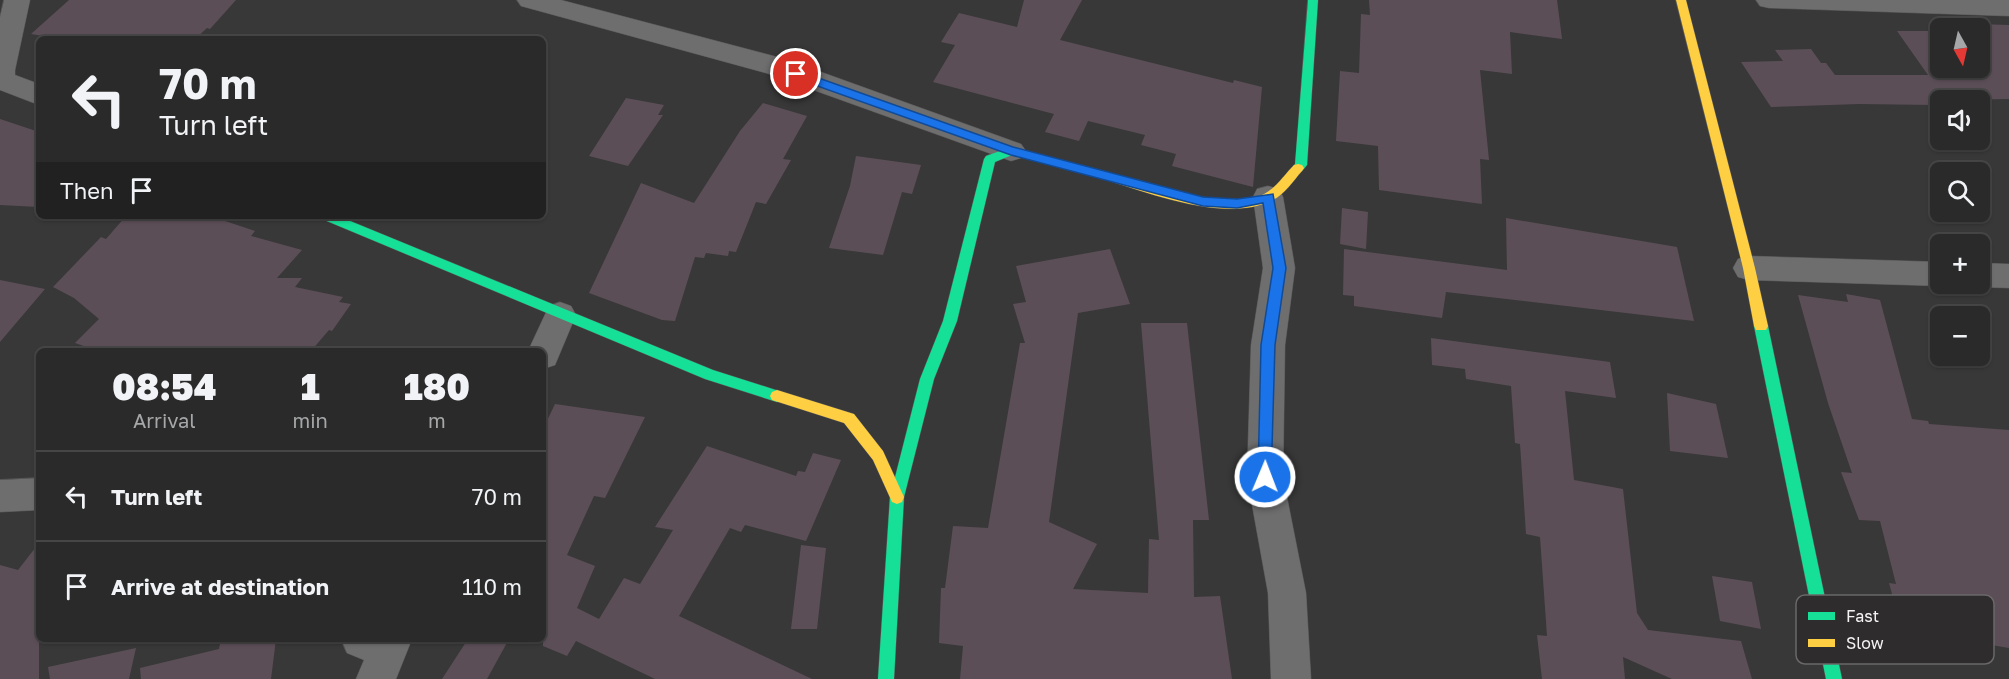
<!DOCTYPE html>
<meta charset="utf-8">
<style>
body{margin:0;font-family:"Golos Text",sans-serif;background:#323232;color:#f1f3f6;height:100vh;display:flex;flex-direction:column;font-size:22px;white-space:nowrap}
*{box-sizing:border-box;margin:0}
p{font-size:20px;color:#a5a7a8}
.icon{flex:none;width:33px;height:33px;fill:none;stroke:currentColor;stroke-width:2;stroke-linecap:round;stroke-linejoin:round}
.map{position:relative;flex:1;overflow:hidden}
.panel{position:absolute;left:36px;top:348px;width:510px;height:294px;display:flex;flex-direction:column;background:#2a2a2a;border-radius:9px;box-shadow:0 2px 4px #0004,0 0 0 2px #464647}
.panel>*{flex:none}
.banner{position:absolute;left:36px;top:36px;width:510px;height:183px;border-radius:9px;box-shadow:0 2px 4px #0004,0 0 0 2px #464647;background:#2a2a2a;color:#f1f3f6;overflow:hidden}
.needle{width:39px;rotate:172deg}
.tools{position:absolute;left:1930px;top:18px;display:grid;gap:12px}
.tools a{display:grid;place-items:center;width:60px;height:60px;border-radius:9px;background:#2a2a2a;box-shadow:0 2px 4px #0004,0 0 0 2px #464647;font-size:30px}
.pin{position:absolute;display:grid;place-items:center;width:51px;height:51px;color:#fff;margin:-26px;border:3px solid #fff;border-radius:50%;box-shadow:0 2px 6px #0007}
.me{position:absolute;width:66px;margin:-33px;rotate:1deg;stroke-linejoin:round;filter:drop-shadow(0 0 4px #0008)}
.turn{display:flex;align-items:center;gap:21px;height:126px;padding:0 24px;font-size:27px}
.turn .icon{width:78px;height:78px;stroke-width:2.5}
.turn b{display:block;font-size:42px;line-height:51px}
.then{display:flex;align-items:center;height:57px;padding:0 24px;background:#0003;gap:12px;font-size:22px}
.eta{display:flex;justify-content:space-evenly;align-items:center;height:102px;text-align:center}
.eta b{font-size:36px;font-weight:800;line-height:42px}
ul{padding:0;list-style:none}
li{display:flex;align-items:center;gap:18px;height:90px;padding:0 24px;border-top:2px solid #464647}
li div{flex:1}
li b{display:block;font-size:22px}
li em{font-style:normal}
.map>svg:first-child{display:block}
.building{fill:#5c4e57}
.lines{fill:none;stroke-linecap:round;stroke-linejoin:round}
.street-casing{stroke:#575656;stroke-width:1}
.fast-casing{stroke:#575656;stroke-width:1}
.slow-casing{stroke:#575656;stroke-width:1}
.street{fill:#6e6e6e;fill-rule:evenodd}
.fast{fill:#16e098;fill-rule:evenodd}
.slow{fill:#ffcf43;fill-rule:evenodd}
.route{fill:#1a73e8;stroke:#114b97;stroke-width:1.5}
.key{fill:#2f2c2e;stroke:#6a6869;stroke-width:1.5}
.key-label{font-size:16px;fill:#f5f3f4}
</style>
<div class="map">
<svg width="2009" height="679" viewBox="0 0 2009 679">
<rect width="100%" height="100%" fill="#383838"/>
<path class="building" d="M69,0H236L210,29L207,28L195,39H62L31,34Z
M1024,0H1082L1060,40L1233,83L1234,80L1262,87L1253,187L1172,166L1176,154L1141,145L1145,135L1088,121L1079,141L1045,132L1054,114L933,82L955,45L941,42L959,13L1017,27Z
M1369,0H1557L1562,39L1510,32L1512,74L1480,70L1489,160L1480,159L1482,204L1379,190L1378,146L1336,141L1340,71L1359,73L1361,14L1370,15Z
M1943,23L2009,25V99L1941,100L1933,102L1935,105L1859,104L1771,107L1741,62L1783,61L1775,50L1811,49L1821,63H1826L1835,75H1928L1897,31H1941V68H1980V28H1948Z
M626,98L664,105L658,115H663L628,166L589,156Z
M763,103L807,116L783,159L791,160L766,204L756,202L736,252L729,251L728,256L706,253L704,258L695,257L675,321L662,320L589,293L641,183L694,203L740,131Z
M0,119L39,132V207L0,205Z
M856,156L921,165L912,194L902,192L883,255L829,248L850,186Z
M1342,208L1368,212L1366,249L1340,244Z
M126,216H210L255,231L251,236L302,250L277,278H302L295,287L343,297L339,302L351,304L332,331L329,330L311,351H98L75,343L99,319L74,298L53,287L101,237L106,239Z
M1506,218L1677,247L1694,321L1446,292L1442,318L1354,306V296L1343,295L1344,249L1507,270Z
M1110,249L1130,304L1078,313L1049,522L1097,544L1073,589L1148,593L1149,539L1159,540L1141,323H1187L1209,520H1193L1194,597L1220,596L1232,679H960L963,646L939,643L941,588H945L953,526L988,528L1020,343H1025L1013,304L1026,302L1016,266Z
M0,280L45,289L0,342Z
M1846,294L1880,300L1912,419L1928,421L1929,424L2009,430V648L1902,630L1889,583L1896,584L1880,521L1859,520L1841,472L1852,473L1828,403L1798,295L1848,302Z
M1431,338L1610,362L1616,398L1565,391L1574,480L1623,489L1637,613L1648,630L1741,641L1752,679H1672L1623,657L1625,679H1542L1537,635L1547,636L1540,537L1526,534L1520,444L1515,443L1511,386L1466,379L1465,369L1432,365Z
M1667,393L1716,404L1728,458L1670,451Z
M555,404L645,417L605,498L594,496L567,555L595,566L577,608L599,619L624,578L640,584L673,530L655,527L707,446L796,476L798,471L805,472L813,453L841,460L806,541L745,525L741,532L730,528L679,616L812,679H655L576,641L567,656L543,646V429Z
M39,543V679H0V565L18,570Z
M801,545L826,548L817,629H791Z
M1712,576L1752,582L1761,629L1720,621Z
M243,639H276L271,679H141L140,668L219,649L220,644Z
M468,639H509L487,679H442Z
M136,648L129,679H50L48,667Z"/>
<g class="lines">
<g class="street-casing">
<path id="street" d="M4,0H30L15,70V75L39,84V105L0,90V17Z
M517,0H561L785,59L1021,144L1026,151L1021,158L1011,161L766,73L521,6Z
M1756,0H2009V16L1769,8L1760,6Z
M1268,186L1279,189L1283,197L1295,268L1285,345L1283,477L1306,593L1311,679H1271L1268,593L1247,477L1251,345L1263,268L1253,197L1257,189Z
M1749,256L1941,262V284H1950L1941,286L1749,280L1738,277L1733,268L1738,259Z
M1980,263L2009,264V288L1980,287L1969,284H1980Z
M560,302L571,306L576,315L555,365L543,369V351H528L549,306Z
M39,478V510L0,512V480Z
M341,639H412L396,679H356L364,660L347,653Z"/>
</g>
<g class="fast-casing">
<path id="fast" d="M1308,0H1318L1307,165L1302,171L1298,172L1292,168L1295,164Z
M1011,147L1107,172L1113,176L1107,180L1012,155L995,162L957,321L934,379L904,497L894,679H878L890,497L920,379L943,321L984,159L986,156Z
M320,216H338L713,370L782,392L784,396L782,400L777,402L705,379L322,219Z
M1761,321L1766,322L1768,326L1842,679H1826L1754,326L1756,322Z"/>
</g>
<g class="slow-casing">
<path id="slow" d="M1676,0H1686L1755,268L1768,326L1766,330H1756L1754,326L1743,268Z
M1298,164L1302,165L1304,168L1302,171C1293,181 1285,194 1273,200C1226,224 1150,193 1103,179L1101,176L1107,172C1146,183 1226,212 1264,194C1276,188 1285,174 1294,165Z
M777,390L854,414L883,451L904,497L902,502L897,504L892,502L873,460L844,423L772,400L770,396L772,392Z"/>
</g>
<use href="#street" class="street"/>
<use href="#fast" class="fast"/>
<use href="#slow" class="slow"/>
</g>
<path class="route" d="M796,70L1013,147L1203,197L1237,199L1273,194L1286,268L1275,345L1271,482H1260L1258,477L1261,345L1273,268L1263,203L1237,208L1203,206L1011,155L792,77L791,74Z"/>
<rect x="1796" y="595" width="198" height="69" rx="9" class="key"/>
<rect x="1808" y="612" width="27" height="8" fill="#16e098"/>
<rect x="1808" y="639" width="27" height="8" fill="#ffcf43"/>
<g class="key-label">
<text x="1846" y="622">Fast</text>
<text x="1846" y="649">Slow</text>
</g>
</svg>
<div class="tools">
<a><svg class="needle" viewBox="-14 -14 28 28"><path d="M0-13l5 13h-10z" fill="#e53935"/><path d="M0 13l5-13h-10z" fill="#a5a7a8"/></svg></a>
<a><svg class="icon" aria-label="sound" viewBox="0 0 24 24"><path d="M4 9h4l5-4v14l-5-4H4zM17 9q2 3 0 6"/></svg></a>
<a><svg class="icon" aria-label="search" viewBox="0 0 24 24"><circle cx="10" cy="10" r="6"/><path d="M15 15l6 6"/></svg></a>
<a>+</a>
<a>−</a>
</div>
<div class="pin" style="left:796px;top:74px;background:#d93025"><svg class="icon" aria-label="arrive" viewBox="0 0 24 24"><path d="M6 21V4h12l-3 4 3 4H6"/></svg></div>
<svg class="me" style="left:1265px;top:477px" viewBox="-20 -20 40 40"><circle r="17" fill="#1a73e8" stroke="#fff" stroke-width="3"/><path d="M0-11L8 9 0 5-8 9z" fill="#fff"/></svg>
<div class="banner">
<div class="turn"><svg class="icon" aria-label="left" viewBox="0 0 24 24"><path d="M17 20v-9H6M10 6l-5 5 5 5"/></svg><div><b>70 m</b>Turn left</div></div>
<div class="then">Then<svg class="icon" aria-label="arrive" viewBox="0 0 24 24"><path d="M6 21V4h12l-3 4 3 4H6"/></svg></div>
</div>
<section class="panel">
<div class="eta">
<div><b>08:54</b><p>Arrival</p></div>
<div><b>1</b><p>min</p></div>
<div><b>180</b><p>m</p></div>
</div>
<ul>
<li><svg class="icon" aria-label="left" viewBox="0 0 24 24"><path d="M17 20v-9H6M10 6l-5 5 5 5"/></svg><div><b>Turn left</b></div><em>70 m</em></li>
<li><svg class="icon" aria-label="arrive" viewBox="0 0 24 24"><path d="M6 21V4h12l-3 4 3 4H6"/></svg><div><b>Arrive at destination</b></div><em>110 m</em></li>
</ul>
</section>
</div>
